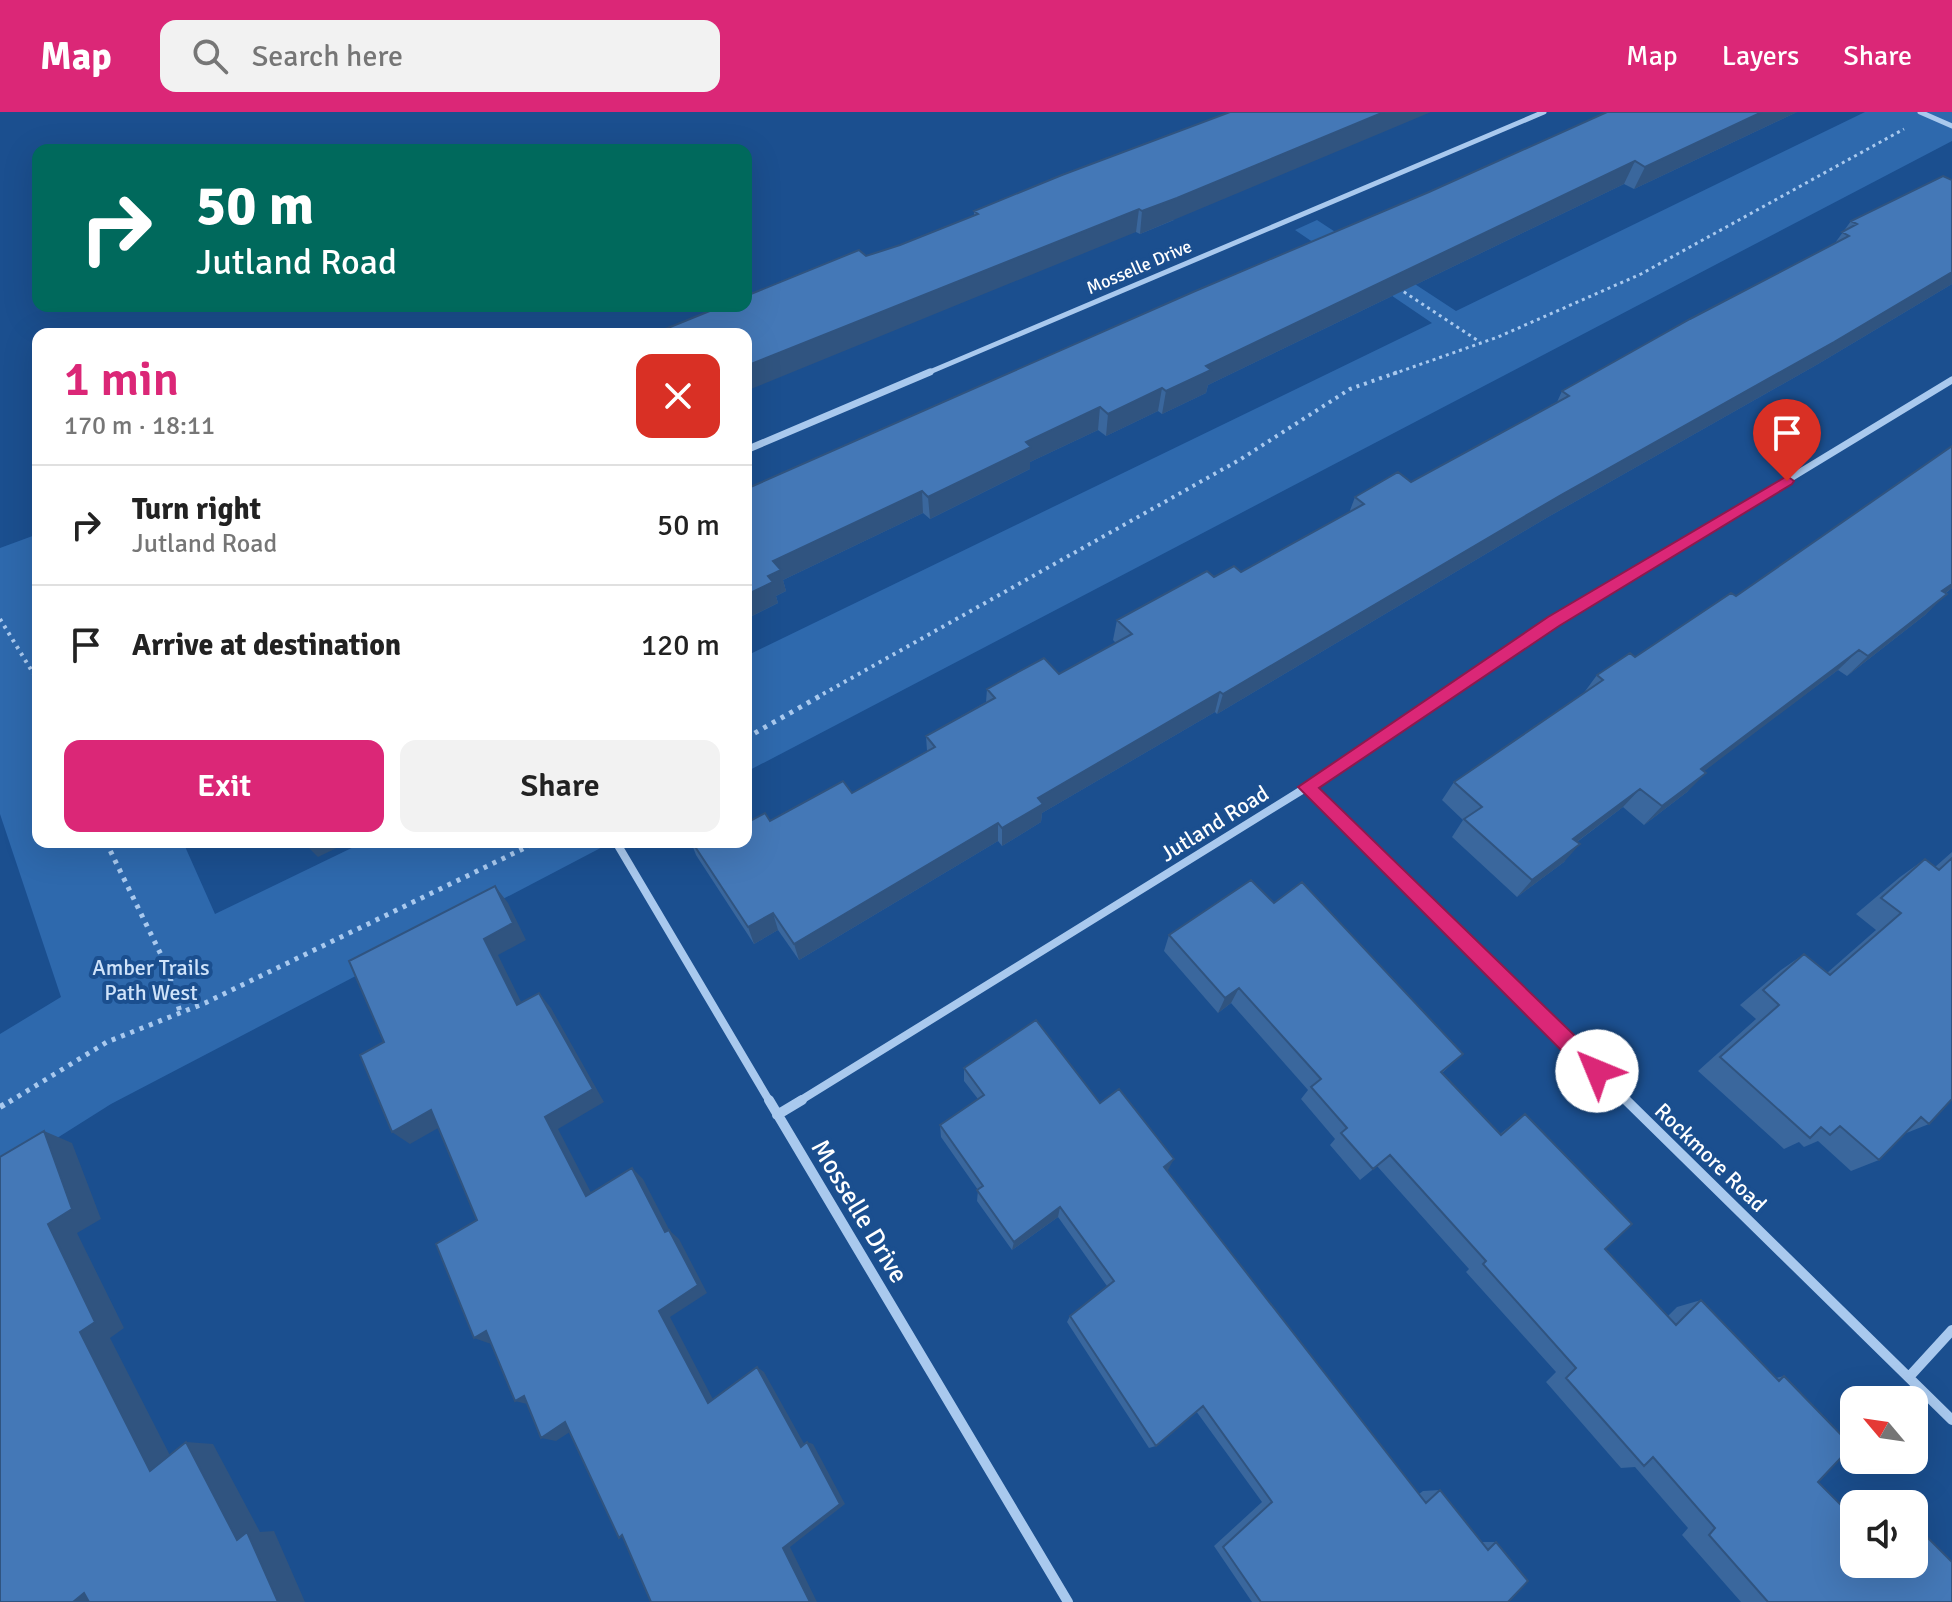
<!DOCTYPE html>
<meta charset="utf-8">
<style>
body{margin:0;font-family:Signika,sans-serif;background:#f2f2f2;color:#222;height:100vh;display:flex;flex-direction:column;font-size:30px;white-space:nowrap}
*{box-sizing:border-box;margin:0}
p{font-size:26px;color:#767676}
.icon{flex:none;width:44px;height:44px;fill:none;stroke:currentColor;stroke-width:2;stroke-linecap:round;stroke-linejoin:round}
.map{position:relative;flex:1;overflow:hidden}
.sheet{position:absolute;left:32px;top:216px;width:720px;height:520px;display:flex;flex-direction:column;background:#fff;border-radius:16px;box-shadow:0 8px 32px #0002}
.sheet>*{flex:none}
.top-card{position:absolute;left:32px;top:32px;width:720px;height:168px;border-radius:16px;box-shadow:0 8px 32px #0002;background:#00695c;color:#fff;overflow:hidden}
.needle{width:52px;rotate:299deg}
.buttons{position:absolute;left:1840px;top:1274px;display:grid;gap:16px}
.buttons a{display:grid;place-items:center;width:88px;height:88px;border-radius:16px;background:#fff;box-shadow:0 8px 32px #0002;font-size:40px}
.pin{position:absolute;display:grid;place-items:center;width:68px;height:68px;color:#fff;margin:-82px -34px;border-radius:50% 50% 50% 0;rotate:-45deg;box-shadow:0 0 8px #0007}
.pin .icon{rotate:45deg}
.me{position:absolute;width:88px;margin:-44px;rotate:315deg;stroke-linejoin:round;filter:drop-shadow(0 0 6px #0008)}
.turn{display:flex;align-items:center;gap:28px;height:168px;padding:0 32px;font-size:36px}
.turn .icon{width:104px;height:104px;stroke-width:2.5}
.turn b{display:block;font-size:56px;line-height:68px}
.round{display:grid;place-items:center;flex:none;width:84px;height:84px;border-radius:16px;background:#f2f2f2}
.headline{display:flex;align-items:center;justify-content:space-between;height:136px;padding:0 32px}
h1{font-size:48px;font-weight:600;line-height:60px;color:#db2777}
.primary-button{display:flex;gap:16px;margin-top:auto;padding:16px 32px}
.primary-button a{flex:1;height:92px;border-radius:16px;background:#db2777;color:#fff;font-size:32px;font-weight:600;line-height:92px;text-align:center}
.primary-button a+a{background:#f2f2f2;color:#222}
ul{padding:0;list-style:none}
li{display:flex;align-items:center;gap:24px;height:120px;padding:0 32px;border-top:2px solid #e0e0e0}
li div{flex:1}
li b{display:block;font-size:30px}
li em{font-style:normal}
header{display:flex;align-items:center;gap:48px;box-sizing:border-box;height:112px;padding:0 40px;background:#db2777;color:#fff}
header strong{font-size:38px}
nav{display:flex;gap:44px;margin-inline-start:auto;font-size:28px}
.search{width:560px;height:72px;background:#f2f2f2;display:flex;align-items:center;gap:20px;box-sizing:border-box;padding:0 28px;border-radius:16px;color:#767676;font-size:30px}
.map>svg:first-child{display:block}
.green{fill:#2e69ad}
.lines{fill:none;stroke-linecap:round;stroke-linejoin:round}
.path-far3{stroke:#a9c9ee;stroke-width:3;stroke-dasharray:3 4;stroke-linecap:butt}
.path-far2{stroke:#a9c9ee;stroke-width:4;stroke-dasharray:3 5;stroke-linecap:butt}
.path-far1{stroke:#a9c9ee;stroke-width:5;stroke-dasharray:4 6;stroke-linecap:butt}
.path{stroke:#a9c9ee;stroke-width:6;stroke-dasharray:5 8;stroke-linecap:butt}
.minor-far3{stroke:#a9c9ee;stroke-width:5}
.minor-far2{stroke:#a9c9ee;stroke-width:7}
.minor-far1{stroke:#a9c9ee;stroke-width:8}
.minor{stroke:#a9c9ee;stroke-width:10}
.wall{fill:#3a679d}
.shaded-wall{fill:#305480}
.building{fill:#4478b7;stroke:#305480;stroke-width:2}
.route{fill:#db2777;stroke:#8e194d;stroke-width:2}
.labels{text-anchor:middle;stroke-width:8;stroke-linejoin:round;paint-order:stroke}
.far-street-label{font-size:18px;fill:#fff;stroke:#1b4f8f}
.street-label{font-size:22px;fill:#fff;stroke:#1b4f8f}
.park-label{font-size:22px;fill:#cfe3fa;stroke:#1b4f8f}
.near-street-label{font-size:26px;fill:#fff;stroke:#1b4f8f}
</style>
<header>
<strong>Map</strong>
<div class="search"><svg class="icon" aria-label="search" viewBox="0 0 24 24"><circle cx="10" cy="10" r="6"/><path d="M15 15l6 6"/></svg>Search here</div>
<nav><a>Map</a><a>Layers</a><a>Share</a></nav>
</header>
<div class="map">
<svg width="1952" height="1490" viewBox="0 0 1952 1490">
<rect width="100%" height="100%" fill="#1b4f8f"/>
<path class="green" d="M1865,0H1952V29L746,660V544L1432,211L1295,118L1317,108L1456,199Z
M38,422V730H183L215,802L364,730H612L111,992L0,1062V922L61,885L0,702V436Z"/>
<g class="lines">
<path class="path-far3" d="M1398,176L1480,230
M1393,262L1498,225L1641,162L1904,17"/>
<path class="path-far2" d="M0,507L38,569
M816,586L1241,347L1350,277L1398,260"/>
<path class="path-far1" d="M746,626L820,584
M106,730L167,855L180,900
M9,990L107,930L205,891L537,730"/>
<path class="path" d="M0,995L12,988"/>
<path class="minor-far3" d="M1920,0L1952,14
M925,262L1544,0"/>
<path class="minor-far2" d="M746,338L930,260
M1439,586L1553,510L1952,268"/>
<path class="minor-far1" d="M1307,675L1628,990
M616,730L770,990
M798,990L1307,675L1442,584"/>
<path class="minor" d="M769,988L1068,1490
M1626,988L1952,1308
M777,1003L802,988
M1909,1265L1952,1218"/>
</g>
<path class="wall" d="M1797,0L1634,77L1624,72L1208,273L1206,281L1162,302L1158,299L1106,324L1098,318L1030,350V357L930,407L923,401L783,468L786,479L776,484L778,491L746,507V377L1193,180Z
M1062,63L1174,108L1140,122L1136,120L866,144L900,133L974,104V99Z
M1952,68V172L1818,252L1548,405L1217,602L1215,600L1042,701L1041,710L1002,734L998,729L799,848L778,818L754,832L696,743L691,730H746L770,709L852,681L927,639L926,624L986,590L987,577L1059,562L1116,531L1113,528L1117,508L1214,465L1241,460L1349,401L1355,385L1411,370L1557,290L1562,279L1835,131L1851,109Z
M1952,476L1946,481L1925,503L1847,564L1838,558L1731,638L1704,659L1687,680L1644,713L1623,695L1577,730L1564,750L1517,785L1452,725L1463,708L1442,688L1454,670L1583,582L1597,563L1635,545L1736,484Z
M1952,740V987L1929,1012L1904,1022L1879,1048L1851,1059L1818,1029L1804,1035L1799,1030L1784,1037L1698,959L1756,907L1740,893L1781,858L1804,842L1827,861L1876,818L1856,802L1900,765L1925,747L1935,755Z
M1274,791L1463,942L1442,961L1500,1022L1525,1002L1605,1137L1668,1204L1677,1195L1701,1188L1776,1266L1784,1264L1818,1370L1854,1452H1914V1419H1921L1952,1490H1741L1682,1423L1688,1416L1635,1355L1621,1356L1546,1270L1556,1260L1466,1160L1469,1157L1377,1054L1360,1068L1330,1033L1335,1027L1301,987L1308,978L1231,891L1218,901L1164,839L1169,823Z
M964,956L1100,991L1168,1058L1167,1059L1419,1382L1423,1379L1440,1378L1481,1430H1496L1508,1490H1252L1214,1434L1262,1390L1196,1299L1156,1334L1149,1336L1067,1210L1070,1204L1107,1174L1058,1105L1012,1138L977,1089L978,1078L941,1025L940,1013L978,987L964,969Z"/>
<path class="shaded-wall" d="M1384,0H1431L1140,122L1142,99Z
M1762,0H1797L1634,77L1645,55Z
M1635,49L1624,72L1208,273L1206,281L1162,302L1166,279L1206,254Z
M1139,97L1136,120L746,279V254Z
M1952,160V172L1818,252L1548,405L1217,602L1223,582L1561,383Z
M1162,276L1158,299L1106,324L1108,302Z
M1100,295L1098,318L1030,350V357L930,407L928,385L1026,330Z
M922,379L923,401L783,468L786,479L776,484L778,491L746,507V483L773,449Z
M1952,472V476L1920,500L1942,479Z
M1947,482L1925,503L1847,564L1868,544Z
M1859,538L1838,558L1682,676L1701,657Z
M1220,580L1215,600L1042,701L1041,710L1002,734V716L1038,686Z
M1706,661L1687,680L1644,713L1662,694Z
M1640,677L1623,695L1558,744L1573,727Z
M998,711V729L799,848L794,832Z
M303,730H349L318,745Z
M1580,732L1564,750L1517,785L1532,768Z
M495,774L508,791L526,828L498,843L530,908L517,893L484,827Z
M773,801L778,818L754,832L748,815Z
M1239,876L1231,891L1218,901L1225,886Z
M539,881L551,896L604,990L558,1017L598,1094L586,1084L545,1005Z
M431,998L447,1011L410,1032L392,1020Z
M44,1019L72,1031L101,1107L77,1121L124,1216L110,1226L179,1361L150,1359L80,1220L48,1112Z
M1174,1047L1168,1058L1158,1066L1164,1055Z
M632,1056L643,1067L675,1129L665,1120Z
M1060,1095L1058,1105L1012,1138L1014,1130Z
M669,1118L679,1127L707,1181L670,1205L717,1295L708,1291L659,1199Z
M486,1219L491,1232L474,1226Z
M757,1255L764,1260L807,1337L801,1335Z
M524,1284L531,1293L515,1289Z
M565,1310L579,1314L556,1329L541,1326Z
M186,1330L213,1332L260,1420L274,1419L305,1490H278L237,1428Z
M807,1330L813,1332L845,1392L790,1435L817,1490H810L783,1436Z
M84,1481L103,1490H73Z"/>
<path class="building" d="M1230,0H1384L1177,86L1142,99L1139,97L746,254V222H653L722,194H746V184L859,138L866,144L900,133L978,102L974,99L1062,63Z
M1607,0H1762L1645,55L1635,49L1206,254L1211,258L1166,279L1162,276L1108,302L1100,295L1026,330L1031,335L928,385L922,379L773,449L781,458L768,464L773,470L746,483V377L1193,180L1429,80Z
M1943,64L1952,68V160L1834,230L1561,383L1223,582L1220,580L1038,686L1043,692L1002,716L998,711L794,832L773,801L748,815L692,730H746V711L765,701L770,709L843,669L852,681L935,635L926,624L995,586L987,577L1044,546L1059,562L1132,522L1117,508L1207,459L1214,465L1234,454L1241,460L1364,392L1355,385L1398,360L1411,370L1569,284L1562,279L1690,207L1849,124L1842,120L1857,112L1851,109Z
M1952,334V472L1942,479L1947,482L1868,544L1859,538L1701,657L1706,661L1662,694L1640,677L1573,727L1580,732L1532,768L1464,707L1482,695L1454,670L1603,568L1597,563L1630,541L1635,545L1731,481L1736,484Z
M1952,746V987L1929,1012L1921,1005L1879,1048L1840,1014L1830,1023L1821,1015L1810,1026L1720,945L1779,893L1763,878L1804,842L1830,863L1901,801L1881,786L1925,747L1939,758Z
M1251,768L1274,791L1302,770L1463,942L1441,960L1501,1023L1525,1002L1632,1112L1605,1137L1676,1213L1701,1188L1779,1269L1784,1264L1852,1334L1818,1370L1854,1406V1452H1914V1427L1921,1419L1952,1450V1490H1768L1709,1423L1715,1416L1653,1345L1644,1354L1566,1266L1576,1256L1483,1152L1486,1149L1390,1043L1373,1057L1341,1021L1347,1016L1311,975L1321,967L1239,876L1225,886L1169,823Z
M495,774L513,811L484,827L517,893L539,881L593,977L545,1005L586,1084L632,1056L665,1120L669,1118L698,1173L659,1199L708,1291L757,1255L801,1335L807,1330L840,1392L783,1436L810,1490H651L622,1423L619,1426L565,1310L541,1326L524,1284L515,1289L486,1219L474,1226L436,1132L477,1108L431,998L392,1020L360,943L384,930L349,849Z
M1036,908L1100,991L1119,977L1174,1047L1164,1055L1426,1391L1440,1378L1488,1438L1496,1430L1528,1469L1508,1490H1261L1223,1435L1272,1390L1203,1294L1156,1334L1070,1204L1114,1169L1060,1095L1014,1130L977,1078L983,1074L940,1013L984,983L964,956Z
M44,1019L72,1097L48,1112L95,1210L80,1220L150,1359L186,1330L237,1428L247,1420L278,1490H89L84,1481L73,1490H0V1045Z"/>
<path class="route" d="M1787,364L1794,369L1792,372L1559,514L1319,676L1604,952L1607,959L1604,966L1597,969L1589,966L1298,675L1548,505Z"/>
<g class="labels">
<g class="far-street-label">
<text transform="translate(1139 155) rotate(-23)" y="6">Mosselle Drive</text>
</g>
<g class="street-label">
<text transform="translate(1214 711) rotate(-32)" y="8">Jutland Road</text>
<text transform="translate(1711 1045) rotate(44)" y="8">Rockmore Road</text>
</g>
<g class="park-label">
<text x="151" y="863">Amber Trails<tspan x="151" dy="25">Path West</tspan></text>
</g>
<g class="near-street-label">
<text transform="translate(860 1099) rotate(59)" y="9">Mosselle Drive</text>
</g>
</g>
</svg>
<div class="buttons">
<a><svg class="needle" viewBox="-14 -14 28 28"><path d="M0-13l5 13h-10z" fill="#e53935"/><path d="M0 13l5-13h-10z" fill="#767676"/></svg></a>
<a><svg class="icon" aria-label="sound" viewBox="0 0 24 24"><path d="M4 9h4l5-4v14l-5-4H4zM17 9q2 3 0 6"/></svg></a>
</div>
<div class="pin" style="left:1787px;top:369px;background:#d93025"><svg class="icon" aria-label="arrive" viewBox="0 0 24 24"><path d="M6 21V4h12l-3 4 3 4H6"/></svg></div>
<svg class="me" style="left:1597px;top:959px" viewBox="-20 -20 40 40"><circle r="19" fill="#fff"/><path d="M0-13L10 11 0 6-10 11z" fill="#db2777"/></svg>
<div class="top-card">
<div class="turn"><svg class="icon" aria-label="right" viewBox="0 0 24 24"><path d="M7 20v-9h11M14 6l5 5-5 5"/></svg><div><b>50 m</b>Jutland Road</div></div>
</div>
<section class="sheet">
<div class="headline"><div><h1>1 min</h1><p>170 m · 18:11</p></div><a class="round" style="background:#d93025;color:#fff"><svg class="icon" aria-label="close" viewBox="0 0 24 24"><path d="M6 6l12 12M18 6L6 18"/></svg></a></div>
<ul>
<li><svg class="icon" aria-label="right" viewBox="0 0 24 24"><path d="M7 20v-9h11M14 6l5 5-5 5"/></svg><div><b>Turn right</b><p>Jutland Road</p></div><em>50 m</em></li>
<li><svg class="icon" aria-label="arrive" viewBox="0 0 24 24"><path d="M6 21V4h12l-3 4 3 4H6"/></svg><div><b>Arrive at destination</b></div><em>120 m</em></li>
</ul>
<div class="primary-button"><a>Exit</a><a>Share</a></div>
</section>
</div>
